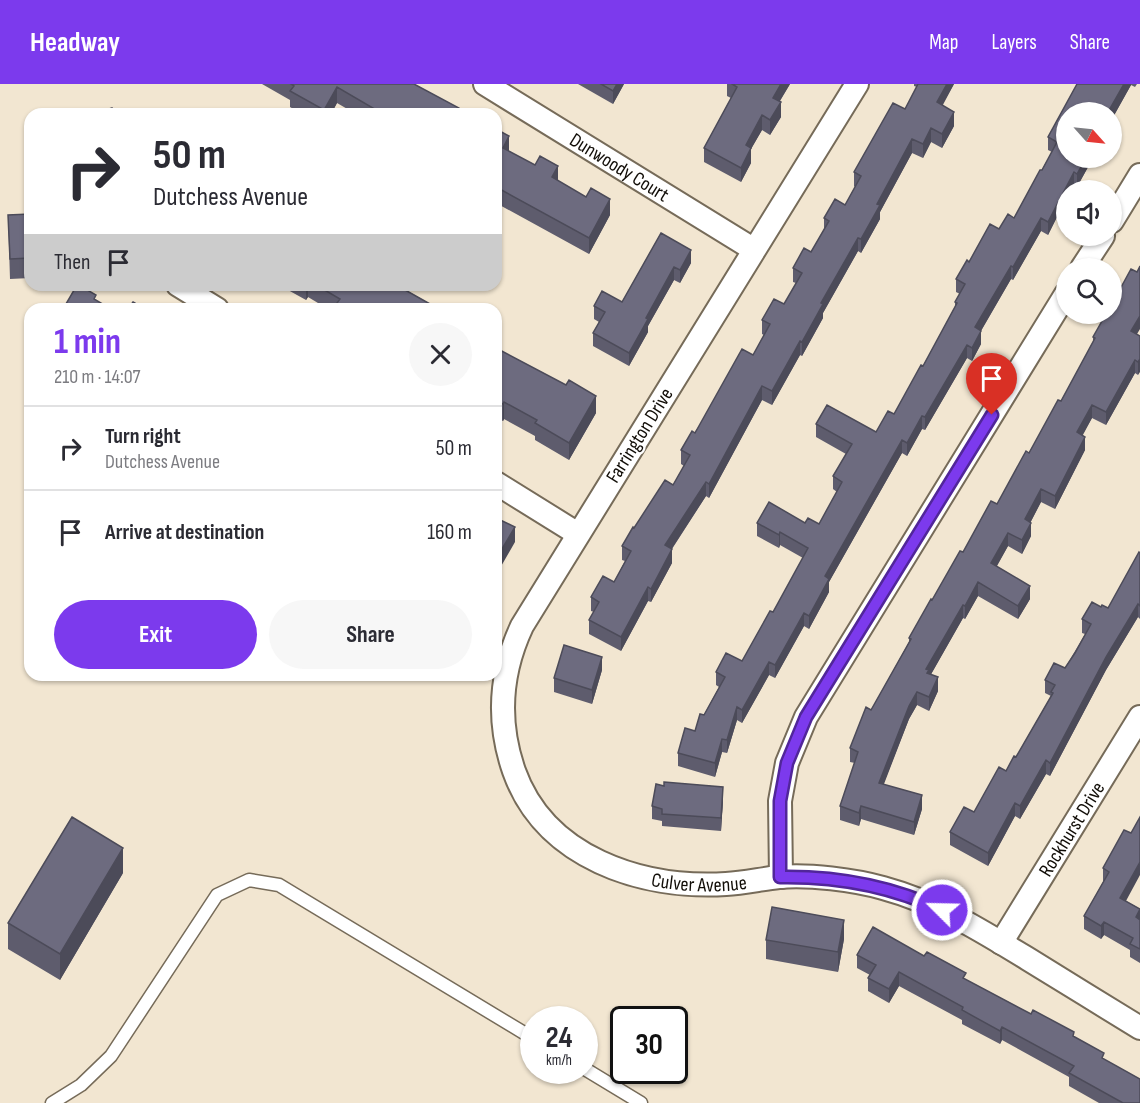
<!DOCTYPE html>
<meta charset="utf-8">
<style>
body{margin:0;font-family:"Sofia Sans Condensed",sans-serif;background:#f7f7f7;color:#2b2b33;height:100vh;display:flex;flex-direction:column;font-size:22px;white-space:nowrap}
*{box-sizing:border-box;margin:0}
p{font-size:20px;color:#7c7c81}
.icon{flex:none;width:33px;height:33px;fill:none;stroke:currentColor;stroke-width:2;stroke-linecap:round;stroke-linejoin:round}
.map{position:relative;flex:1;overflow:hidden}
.panel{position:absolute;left:24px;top:219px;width:478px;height:378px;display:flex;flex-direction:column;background:#fff;border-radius:18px;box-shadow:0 2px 4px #0004}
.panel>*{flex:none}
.guide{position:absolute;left:24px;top:24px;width:478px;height:183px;border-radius:18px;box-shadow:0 2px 4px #0004;background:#fff;color:#2b2b33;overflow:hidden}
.needle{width:39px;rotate:117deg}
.fabs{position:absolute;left:1056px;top:18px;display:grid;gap:12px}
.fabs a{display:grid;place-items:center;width:66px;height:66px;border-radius:50%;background:#fff;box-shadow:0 2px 4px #0004;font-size:30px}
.speed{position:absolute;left:520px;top:922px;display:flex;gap:12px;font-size:30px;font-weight:700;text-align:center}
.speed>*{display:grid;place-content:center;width:78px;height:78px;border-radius:50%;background:#fff;box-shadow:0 2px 4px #0004;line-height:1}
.speed small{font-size:15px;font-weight:400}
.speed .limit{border:3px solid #111;border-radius:9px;background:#fff;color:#111}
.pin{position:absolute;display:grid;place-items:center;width:51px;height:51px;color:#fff;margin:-62px -26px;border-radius:50% 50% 50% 0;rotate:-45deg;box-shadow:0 0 6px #0007}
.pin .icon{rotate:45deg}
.me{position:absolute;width:66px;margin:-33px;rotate:293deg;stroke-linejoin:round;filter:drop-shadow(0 0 4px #0008)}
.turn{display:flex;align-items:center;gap:21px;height:126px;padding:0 30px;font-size:27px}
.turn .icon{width:78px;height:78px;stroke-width:2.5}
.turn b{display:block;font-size:42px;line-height:51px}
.then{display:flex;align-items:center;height:57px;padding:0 30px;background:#0003;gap:12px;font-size:22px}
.round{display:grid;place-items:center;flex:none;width:63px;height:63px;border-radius:32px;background:#f7f7f7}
.overview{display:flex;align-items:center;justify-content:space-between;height:102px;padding:0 30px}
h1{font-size:36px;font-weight:700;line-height:45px;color:#7c3aed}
.action{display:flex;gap:12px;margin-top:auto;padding:12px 30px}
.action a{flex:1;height:69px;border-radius:36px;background:#7c3aed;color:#fff;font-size:24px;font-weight:700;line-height:69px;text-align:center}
.action a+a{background:#f7f7f7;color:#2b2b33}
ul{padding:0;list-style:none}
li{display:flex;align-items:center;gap:18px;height:84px;padding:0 30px;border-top:2px solid #e1e1e2}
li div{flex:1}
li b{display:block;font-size:22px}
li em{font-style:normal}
header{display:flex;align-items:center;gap:36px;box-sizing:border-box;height:84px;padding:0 30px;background:#7c3aed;color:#fff}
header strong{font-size:28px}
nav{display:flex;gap:33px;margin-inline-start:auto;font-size:21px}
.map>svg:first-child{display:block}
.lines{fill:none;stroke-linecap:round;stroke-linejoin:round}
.service-casing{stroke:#766b59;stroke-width:15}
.minor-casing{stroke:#766b59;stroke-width:26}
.service{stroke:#fff;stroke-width:12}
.minor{stroke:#fff;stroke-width:22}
.wall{fill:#5e5c6d}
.shaded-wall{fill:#4c4b59}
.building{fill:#6d6b7f;stroke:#4c4b59;stroke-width:1.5}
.route-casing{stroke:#51269a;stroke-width:15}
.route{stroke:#7c3aed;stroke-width:10}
.labels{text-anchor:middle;stroke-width:4.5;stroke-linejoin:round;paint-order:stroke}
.street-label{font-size:20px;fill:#110d07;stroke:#fff}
</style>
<header>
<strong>Headway</strong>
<nav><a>Map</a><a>Layers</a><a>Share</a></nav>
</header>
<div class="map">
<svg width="1140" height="1019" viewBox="0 0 1140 1019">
<rect width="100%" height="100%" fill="#f2e6d1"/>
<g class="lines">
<g class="service-casing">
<path id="service" d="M585,985L641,1019
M52,1019L81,1001L111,972L217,811L249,796L279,801L534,955"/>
</g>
<g class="minor-casing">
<g id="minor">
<path id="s1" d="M485,0L753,165"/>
<path id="s2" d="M857,0L522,542C500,589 497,638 514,687C545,774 641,805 726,800C744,799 761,795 779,793C808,790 855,796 883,804C938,819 980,846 1028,875C1065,898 1103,921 1140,944"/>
<path d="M1112,137L1140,91"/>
<path d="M1082,184L1103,152"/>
<path d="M178,201L217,225"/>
<path d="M496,399L578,450"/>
<path d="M781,793L780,717L787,679L806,633L1066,210"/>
<path id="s3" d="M1001,859L1140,633"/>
</g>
</g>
<use href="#service" class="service"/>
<use href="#minor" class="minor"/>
</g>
<path class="wall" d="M262,0H414L459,30H356L337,19L331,30H302L290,23V16Z
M578,0H624L613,20Z
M727,0H790L780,17L781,33L770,51L762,46L751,65V79L741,98L704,78V64L731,14L727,12Z
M914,0H954L942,21L954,42L942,64L931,58L923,74L912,69L880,128V135L861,169L858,167L823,229V234L802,272L800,271L772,321L762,316L709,414L706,412L672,465V479L651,518L648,517L621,567L589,550V536L594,528L591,527V513L614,498L625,477L622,476V462L634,444L673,401L684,382L681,380V366L753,271L764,251L762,250V236L784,220L796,199L793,198V184L811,168L824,145V134L845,121L855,103L854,102V88L905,25L917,3L914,2Z
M1077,0H1137L1135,3L1131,1L1112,35V28H1066L1093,74L1077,103L1074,101L1071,106H1066V115L1048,151L1041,147L1013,196L1011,195L981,247V260L972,277L967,274L925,346L922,345L907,372L902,369L829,498V508L809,545L804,542L775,594L769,591L742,639L737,636L727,669L722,668L715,693L678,682V669L695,647L719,603L716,601V588L742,577L773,528L803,474L780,461L779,464L757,452V439L819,440L837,408L833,405V392L846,370L816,353V340L876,348L894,330L923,282L955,223V218L960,210L956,208V195L969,178L999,145L1014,134L1052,68L1048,66V53Z
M496,45L509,67L558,97L610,131L589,170L496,119Z
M30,130V194L10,195L8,131Z
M661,149L691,179L680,199L674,196L648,242V248L629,282L593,262V249L599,238L594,235V222L622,218Z
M287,201H399V202L439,225H328L308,213L306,216L288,206V202Z
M1137,250L1140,252L1138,291L1135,289L1106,341L1092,334L1082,351L1085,366L1055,425L1041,418L1030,439L1031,452L1022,470L1008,462L997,482L1030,515L1018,535L978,512L965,535L963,534L931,590L938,607L929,627L917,621L909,635L883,701L922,725L914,751L861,735L859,742L840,736V722L855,679L850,678V664L909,558V554L963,468L997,420L1061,317L1093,258V253Z
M496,260L497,264L596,329L569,376L535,356V352L504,335L503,337L496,334Z
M1140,469V535L1138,533L1106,586L1050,692L1046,690L1020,735L1015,732L988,782L950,761V748L974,728L1016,673L1051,612L1045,609V596L1065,584L1085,550L1082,549V535L1101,523L1108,524Z
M602,586L592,620L554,608V594Z
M723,716L721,747L662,742V737L652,735V722Z
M1131,749L1126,817L1140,825V879L1130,873V866L1104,851L1101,855L1084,845V832L1103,798V784Z
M123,789L60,896L8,865V839Z
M844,855L838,888L766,875V856Z
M857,871L966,896L1074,953L1104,975L1140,1019H1099L1069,1002V993L1002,956L1000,960L962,940V936L899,902L889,919L868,907V894L870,891L857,884Z"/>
<path class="shaded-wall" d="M617,0H624L613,20V7Z
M781,0H790L773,28V14Z
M947,0H954L937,32V18Z
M1124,0H1131V1L1112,35V28H1108Z
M337,3V19L331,30H324V26Z
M781,18V33L770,51V36Z
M954,28V42L942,64V50Z
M762,31V46L751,65V79L741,98V84L746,61Z
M931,44V58L923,74V60Z
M509,52V68L503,64Z
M912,55V69L880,128V135L861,169V155L877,120Z
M1086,74H1093L1077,103V90Z
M558,82V98L552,93Z
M1074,88V101L1071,106H1066V115L1048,151V138Z
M610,115V131L589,170V154Z
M1041,134V147L1013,196V183Z
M858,154V167L823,229V234L802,272V258L821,219Z
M691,166V179L680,199V186Z
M1011,182V195L975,257V243Z
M674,183V196L648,242V248L629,282V269L646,234Z
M306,201H308V213L306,216Z
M1140,232V245L1131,260V247Z
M981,247V260L972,277V264Z
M800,257V271L772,321V307Z
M967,261V274L925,346V333Z
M1140,275V288L1138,291V278Z
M1135,276V289L1106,341V328Z
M762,302V316L709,414V400Z
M596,312V329L569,376V359Z
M504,318V335L503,337V320Z
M1092,321V334L1077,362V348Z
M922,332V345L907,372V359Z
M1085,353V366L1055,425V412Z
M902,356V369L829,498V508L809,545V532L825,492Z
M706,398V412L665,475V461Z
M1041,405V418L1025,449V435Z
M1031,439V452L1022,470V456Z
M515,443V458L496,491V475Z
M780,448V461L779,464V451Z
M1008,449V462L991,492V479Z
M672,465V479L651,518V505Z
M978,498V512L965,535V522Z
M1030,502V515L1018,535V522Z
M648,503V517L621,567V553Z
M1138,520V533L1106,586L1050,692V679L1106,573Z
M963,521V534L929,594L926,585Z
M804,529V542L775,594V581Z
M602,573V586L592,620V606Z
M769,578V591L742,639V626Z
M938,593V607L929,627V613Z
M917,608V621L909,635L879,713V699L909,622Z
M737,623V636L727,669V656Z
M722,655V668L715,693V679Z
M1046,676V690L1020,735V722Z
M723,703V716L721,747V734Z
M922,711V725L914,751V738Z
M1015,719V732L988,782V769Z
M861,722V735L859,742V729Z
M123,764V789L60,896V870Z
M1140,778V791L1120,828V814Z
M1140,825V839L1136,833Z
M844,836V855L838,888V868Z
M1104,838V851L1101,855V842Z
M899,888V902L889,919V905Z
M1002,943V956L1000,960V947Z"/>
<path class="building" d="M291,0H414L459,24L457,30H383L337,3L324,26L290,7L294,2Z
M601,0H617L613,7Z
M732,0H781L773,14L781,18L770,36L762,31L746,61L751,64L741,84L704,64L737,3Z
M918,0H947L937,18L954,28L942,50L931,44L923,60L912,55L877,120L880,121L861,155L858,154L821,219L823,220L802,258L800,257L772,307L762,302L709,400L706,398L665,461L672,465L651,505L648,503L621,553L589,536L599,518L591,513L603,492L614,498L631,467L622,462L633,443L634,444L665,396L673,401L690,371L681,366L692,347L695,349L742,265L753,271L770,240L762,236L774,215L784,220L802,189L793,184L804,164L811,168L829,137L824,134L835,115L845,121L861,92L854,88L893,19L905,25Z
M1077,0H1124L1108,28H1066V74H1086L1077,90L1074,88L1048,138L1041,134L1013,183L1011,182L975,243L981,247L972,264L967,261L925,333L922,332L907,359L902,356L825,492L829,495L809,532L804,529L775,581L769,578L742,626L737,623L727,656L722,655L715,679L678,669L685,644L695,647L700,630L704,631L725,593L716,588L726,569L742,577L770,527L773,528L808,464L780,448L779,451L757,439L769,418L805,439L808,434L819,440L842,398L833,392L852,360L816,340L827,321L876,348L888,327L894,330L921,281L923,282L957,219L955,218L965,200L956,195L967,176L969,178L990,140L999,145L1008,130L1014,134L1040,86H1042L1057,58L1048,53Z
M112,24L114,30H94Z
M496,45L509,52L503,64L535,81L540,72L558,82L552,93L586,113L591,104L610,115L589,154L496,103Z
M30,130V174L10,175L8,131Z
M661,149L691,166L680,186L674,183L646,234L648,235L629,269L593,249L605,228L594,222L602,207L622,218Z
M1140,182V232L1131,247L1140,252V275L1138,278L1135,276L1106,328L1092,321L1077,348L1085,353L1055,412L1041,405L1025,435L1031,439L1022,456L1008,449L991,479L1030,502L1018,522L978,498L965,522L963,521L926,585L929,586L927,589L938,593L929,613L917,608L909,622L879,699L922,711L914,738L861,722L859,729L840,722L858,668L850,664L866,623L871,626L911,555L909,554L931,515L932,516L960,467L963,468L991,417L997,420L1026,367L1029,369L1058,316L1061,317L1095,254L1093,253L1106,230H1112V220L1131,185L1137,188Z
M77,201H79L96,211L94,215L111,225H63Z
M316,201H398V202L439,225H347L337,219L340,215Z
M133,218L145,225H128Z
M496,264L566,301L569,296L596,312L569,359L535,339L537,336L504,318L503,320L496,317Z
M496,434L515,443L496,475Z
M1139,468L1140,469V522L1138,520L1106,573L1050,679L1046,676L1020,722L1015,719L988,769L950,748L964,723L974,728L999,683L1006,687L1014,672L1016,673L1053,609L1051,608L1055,601L1045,596L1054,579L1065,584L1075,569L1091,540L1082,535L1092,518L1101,523L1102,521L1108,524Z
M564,561L602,573L592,606L554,594Z
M664,698L723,703L721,734L662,730V725L652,722L656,700L664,702Z
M72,733L123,764L60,870L8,839Z
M1140,733V778L1120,814L1140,825L1136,833L1140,836V865L1130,860L1133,854L1104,838L1101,842L1084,832L1109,788L1103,784L1124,746L1131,749Z
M772,823L844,836L838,868L766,856Z
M873,843L924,872L927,868L966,889L963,894L1031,930L1033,926L1074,948L1073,952L1104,969L1102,974L1140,995V1019H1123L1069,989L1074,982L1002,943L1000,947L962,926L963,923L899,888L889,905L868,894L876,881L857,871Z"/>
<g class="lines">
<g class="route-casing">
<path id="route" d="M942,826C891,802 836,792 780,793V717L787,679L806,633L992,331"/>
</g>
<use href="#route" class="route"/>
</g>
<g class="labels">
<g class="street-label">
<text dy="7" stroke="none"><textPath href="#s1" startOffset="158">Dunwoody Court</textPath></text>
<text transform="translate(639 351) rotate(-58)" y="7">Farrington Drive</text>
<text dy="7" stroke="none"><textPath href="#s3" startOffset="134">Rockhurst Drive</textPath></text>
<text dy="7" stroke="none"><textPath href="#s2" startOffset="1017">Culver Avenue</textPath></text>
</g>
</g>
</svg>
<div class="fabs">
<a><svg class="needle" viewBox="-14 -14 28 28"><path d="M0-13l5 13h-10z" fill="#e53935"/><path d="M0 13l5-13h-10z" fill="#7c7c81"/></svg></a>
<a><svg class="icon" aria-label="sound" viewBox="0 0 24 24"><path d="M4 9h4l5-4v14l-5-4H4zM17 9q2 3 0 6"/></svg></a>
<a><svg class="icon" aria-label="search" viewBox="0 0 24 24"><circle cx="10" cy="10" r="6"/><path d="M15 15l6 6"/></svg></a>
</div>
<div class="speed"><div>24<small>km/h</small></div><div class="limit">30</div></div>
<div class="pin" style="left:992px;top:331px;background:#d93025"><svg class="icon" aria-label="arrive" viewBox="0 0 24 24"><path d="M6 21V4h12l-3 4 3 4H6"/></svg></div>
<svg class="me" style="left:942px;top:826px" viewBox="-20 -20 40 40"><circle r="17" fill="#7c3aed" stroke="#fff" stroke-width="3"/><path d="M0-11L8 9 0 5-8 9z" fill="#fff"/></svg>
<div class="guide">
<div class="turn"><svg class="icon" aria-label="right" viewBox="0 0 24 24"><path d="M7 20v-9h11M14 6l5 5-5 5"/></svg><div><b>50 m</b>Dutchess Avenue</div></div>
<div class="then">Then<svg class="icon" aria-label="arrive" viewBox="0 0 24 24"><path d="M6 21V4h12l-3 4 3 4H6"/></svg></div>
</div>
<section class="panel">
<div class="overview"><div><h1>1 min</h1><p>210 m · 14:07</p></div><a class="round"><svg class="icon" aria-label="close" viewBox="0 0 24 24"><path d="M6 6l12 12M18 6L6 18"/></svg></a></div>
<ul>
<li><svg class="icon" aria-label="right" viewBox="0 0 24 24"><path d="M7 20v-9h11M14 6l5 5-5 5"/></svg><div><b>Turn right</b><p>Dutchess Avenue</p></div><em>50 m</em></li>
<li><svg class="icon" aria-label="arrive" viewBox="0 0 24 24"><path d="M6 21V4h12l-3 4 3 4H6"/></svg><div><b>Arrive at destination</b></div><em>160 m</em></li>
</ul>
<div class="action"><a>Exit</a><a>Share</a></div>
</section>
</div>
